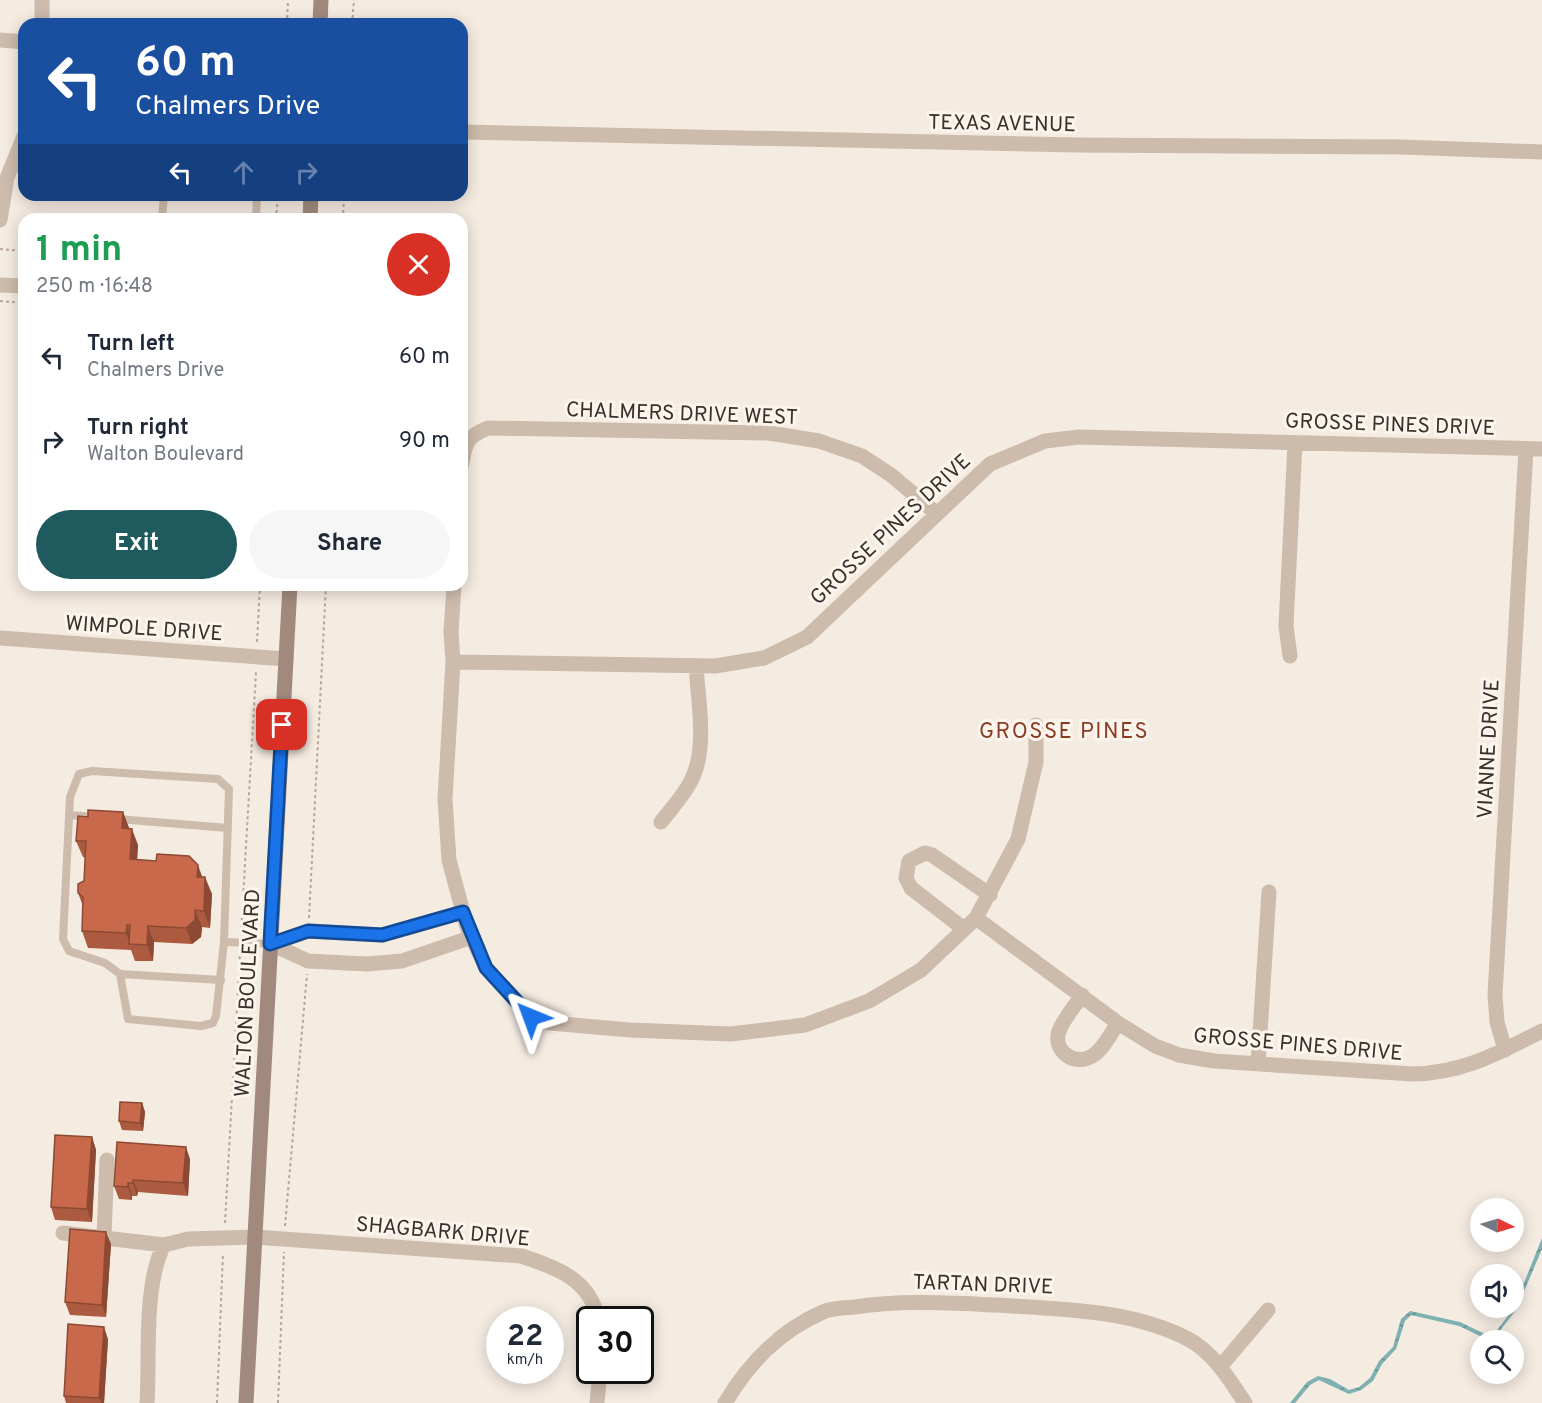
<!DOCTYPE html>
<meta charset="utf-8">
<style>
body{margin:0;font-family:Overpass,sans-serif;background:#f6f6f7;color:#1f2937;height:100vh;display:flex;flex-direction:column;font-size:22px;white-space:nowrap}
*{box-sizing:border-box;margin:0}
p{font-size:20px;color:#747a83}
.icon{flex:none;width:33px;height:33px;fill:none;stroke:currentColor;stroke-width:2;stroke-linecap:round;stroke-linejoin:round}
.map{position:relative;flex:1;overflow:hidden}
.panel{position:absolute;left:18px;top:213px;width:450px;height:378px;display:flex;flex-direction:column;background:#fff;border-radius:18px;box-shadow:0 3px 15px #0003}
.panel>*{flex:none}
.guide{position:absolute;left:18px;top:18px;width:450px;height:183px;border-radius:18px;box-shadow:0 3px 15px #0003;background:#1a4fa0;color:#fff;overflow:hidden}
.needle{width:39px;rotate:95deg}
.tools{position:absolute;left:1470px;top:1198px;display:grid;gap:12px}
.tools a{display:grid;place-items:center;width:54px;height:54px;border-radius:50%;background:#fff;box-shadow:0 3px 15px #0003;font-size:30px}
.speed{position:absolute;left:486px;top:1306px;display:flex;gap:12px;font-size:30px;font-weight:700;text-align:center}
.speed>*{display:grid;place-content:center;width:78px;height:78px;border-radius:50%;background:#fff;box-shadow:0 3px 15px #0003;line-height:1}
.speed small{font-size:15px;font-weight:400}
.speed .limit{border:3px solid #111;border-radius:9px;background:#fff;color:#111}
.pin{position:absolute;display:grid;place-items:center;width:51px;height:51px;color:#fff;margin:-26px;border-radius:12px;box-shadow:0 3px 9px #0006}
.me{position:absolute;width:66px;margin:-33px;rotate:316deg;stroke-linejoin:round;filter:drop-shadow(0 0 4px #0008)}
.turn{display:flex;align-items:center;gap:21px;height:126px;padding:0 18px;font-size:27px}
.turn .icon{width:78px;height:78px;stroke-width:2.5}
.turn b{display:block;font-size:42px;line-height:51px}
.lanes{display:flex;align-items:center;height:57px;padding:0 18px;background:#0003;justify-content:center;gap:30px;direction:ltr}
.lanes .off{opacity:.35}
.round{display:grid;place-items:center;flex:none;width:63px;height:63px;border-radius:32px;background:#f6f6f7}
.summary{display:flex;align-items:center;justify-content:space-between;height:102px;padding:0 18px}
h1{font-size:36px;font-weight:700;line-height:45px;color:#1e9e55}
.action{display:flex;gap:12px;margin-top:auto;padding:12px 18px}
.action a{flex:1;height:69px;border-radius:36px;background:#1f5a5e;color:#fff;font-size:24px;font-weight:700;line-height:69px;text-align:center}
.action a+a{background:#f6f6f7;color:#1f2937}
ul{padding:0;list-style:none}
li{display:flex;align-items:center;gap:18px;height:84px;padding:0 18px}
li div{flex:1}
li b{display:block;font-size:22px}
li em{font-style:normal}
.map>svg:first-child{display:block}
.water{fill:url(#water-waves)}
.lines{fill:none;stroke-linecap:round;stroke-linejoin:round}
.path{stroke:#b9a596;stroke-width:2;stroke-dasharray:3 3;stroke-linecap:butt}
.service{stroke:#cdbbac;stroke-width:8}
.minor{stroke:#cdbbac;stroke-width:15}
.tertiary{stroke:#cdbbac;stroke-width:15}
.secondary{stroke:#a18a7d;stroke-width:15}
.wall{fill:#ac5a40}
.shaded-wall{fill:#8c4a34}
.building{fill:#c8694b;stroke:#8c4a34;stroke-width:1.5}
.route-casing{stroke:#114b97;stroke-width:15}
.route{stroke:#1a73e8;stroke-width:10}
.labels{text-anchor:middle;stroke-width:6;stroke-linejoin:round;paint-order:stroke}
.street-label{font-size:21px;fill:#3b302b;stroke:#fbf5ee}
.neighbourhood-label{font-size:22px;letter-spacing:1.5px;fill:#8c3b22;stroke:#fbf5ee}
</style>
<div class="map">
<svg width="1542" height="1403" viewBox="0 0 1542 1403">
<defs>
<pattern id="water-waves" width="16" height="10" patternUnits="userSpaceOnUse" patternTransform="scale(1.5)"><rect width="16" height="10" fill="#7fb0b2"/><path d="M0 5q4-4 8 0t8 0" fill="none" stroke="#699091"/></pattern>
</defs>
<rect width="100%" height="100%" fill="#f4ebe1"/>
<path class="water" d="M1542,1238V1249L1516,1310L1495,1337L1486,1339L1459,1326L1411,1315L1405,1321L1396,1349L1382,1364L1373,1381L1361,1390L1349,1394L1319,1380L1310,1385L1295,1403H1290L1307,1382L1318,1376L1330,1379L1349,1390L1359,1387L1370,1378L1379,1361L1393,1347L1401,1319L1410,1311L1460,1322L1487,1335L1494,1334L1514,1308Z"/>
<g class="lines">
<path class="path" d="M287,24L288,0
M352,24L354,0
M276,219L278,195
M343,219L344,195
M0,249L24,251
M0,301L24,303
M257,642L260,585
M309,918L326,585
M241,933L256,672
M225,1223L240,953
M285,1226L307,974
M217,1403L223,1253
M278,1403L284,1252"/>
<path class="service" d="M162,219L164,195
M256,219L257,195
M69,815L97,817
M118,819L228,828
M224,942L229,789L218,779L92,771L79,774L70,797L63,939L69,951L105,963L120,974L128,1019L201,1026L213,1023L216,1016L224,942L271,944
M120,974L221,980"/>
<path class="minor" d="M42,24V0
M0,40L24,42
M462,132L1076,145L1402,147L1542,152
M0,220L7,178L24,136
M462,464C465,442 468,436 488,428L769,433L819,441L862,456L891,475L936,513
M454,585L451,632L453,662L445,799L449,860L467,927L486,968L531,1017L550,1023L630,1030L731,1034L805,1025L869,1001L921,970L976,918L1018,839L1036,762V725
M0,638L286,659
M1290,656L1286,626L1295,443
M453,662L715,666L764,658L807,637L990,464L1045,441L1079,437L1542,449
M661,822C671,809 684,795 691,781C708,748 698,701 696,666
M976,918L1118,1023L1155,1046L1179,1055L1214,1061L1413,1074C1464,1073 1498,1053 1542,1031
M964,929L911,888L906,878L909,861L925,853L932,855L990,895
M271,944L308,961L367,964L402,961L472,937
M271,944L308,931L383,935L463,912
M1082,995C1075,1006 1064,1018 1059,1031C1052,1051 1075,1067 1092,1056C1103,1050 1111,1033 1118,1023
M1505,1050L1497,1022L1495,995L1526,449
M1258,1064L1269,892
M63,1233L164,1245
M104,1237L107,1160
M1220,1367L1268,1310
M147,1403C150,1358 143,1285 164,1245L188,1239L255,1237L521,1256C555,1267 591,1279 598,1320
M597,1403L600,1371
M725,1403C749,1363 779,1331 823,1312C832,1308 845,1308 855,1307C902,1300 948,1303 996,1305C1059,1309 1130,1309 1188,1339C1213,1352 1230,1380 1245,1403"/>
<path class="tertiary" d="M0,285L24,286"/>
<path class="secondary" d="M320,24L321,0
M310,219L311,195
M246,1403L290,585"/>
</g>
<path class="wall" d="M123,812L129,828L138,845L137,860L202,877L212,894L210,928L202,927L201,937L192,944L154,942L153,961H135L131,950L88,948L82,931L83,906L78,893L84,881L86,858L83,857L76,841L88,817Z
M142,1103L145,1112L143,1131L122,1130L119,1121Z
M92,1137L96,1150L92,1222L55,1220L51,1207Z
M190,1159L188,1196L138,1192L137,1196H132V1200L119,1199L114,1186Z
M111,1244L106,1317L70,1315L65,1302Z
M108,1339L104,1403H66L64,1396Z"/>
<path class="shaded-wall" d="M123,812L129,828H122Z
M132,829L138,845L136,876L130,859Z
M198,865L204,882L197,877Z
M205,877L212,894L210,928L204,911Z
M195,910L202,927L201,937L192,944L186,928Z
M127,925L133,941L130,944L126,933Z
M148,926L154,942L153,961L147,945Z
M142,1103L145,1112L143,1131L140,1123Z
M92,1137L96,1150L92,1222L87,1209Z
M186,1147L190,1159L188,1196L183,1183Z
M133,1180L138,1192L137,1196L133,1183Z
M128,1183L132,1196V1200L128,1187Z
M106,1232L111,1244L106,1317L102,1305Z
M104,1327L108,1339L104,1403H101L99,1398Z"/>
<path class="building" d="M88,810L123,812L122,828L132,829L130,859L156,861L157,854L189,856L198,865L197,877H205L204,911L195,910V920L186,928L148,926L147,945L129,944L130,925H127L126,933L82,931L83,897L78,893V884L84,881L86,841H76L78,816L88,817Z
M120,1102L142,1103L140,1123L119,1121Z
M55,1135L92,1137L87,1209L51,1207Z
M117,1142L186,1147L183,1183L133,1180V1183H128V1187L114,1186Z
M70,1229L106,1232L102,1305L65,1302Z
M68,1324L104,1327L99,1398L64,1396Z"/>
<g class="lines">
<g class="route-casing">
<path id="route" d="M282,725L270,944L308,931L382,935L463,912L486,968L531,1017"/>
</g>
<use href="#route" class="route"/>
</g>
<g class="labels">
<g class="street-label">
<text transform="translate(1002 123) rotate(1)" y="7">TEXAS AVENUE</text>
<text transform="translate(682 413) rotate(2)" y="7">CHALMERS DRIVE WEST</text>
<text transform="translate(1390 424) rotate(2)" y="7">GROSSE PINES DRIVE</text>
<text transform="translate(890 529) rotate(-43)" y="7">GROSSE PINES DRIVE</text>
<text transform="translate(144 628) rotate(4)" y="7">WIMPOLE DRIVE</text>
<text transform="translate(1488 749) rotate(-87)" y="7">VIANNE DRIVE</text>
<text transform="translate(247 993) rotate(-87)" y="7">WALTON BOULEVARD</text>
<text transform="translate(1298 1044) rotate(5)" y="7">GROSSE PINES DRIVE</text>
<text transform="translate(443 1231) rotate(5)" y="7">SHAGBARK DRIVE</text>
<text transform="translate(983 1284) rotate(2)" y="7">TARTAN DRIVE</text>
</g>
<g class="neighbourhood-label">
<text x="1064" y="738">GROSSE PINES</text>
</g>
</g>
</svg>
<div class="tools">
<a><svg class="needle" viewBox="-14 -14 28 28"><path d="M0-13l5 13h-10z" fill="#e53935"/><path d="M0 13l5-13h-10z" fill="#747a83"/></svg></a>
<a><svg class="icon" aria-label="sound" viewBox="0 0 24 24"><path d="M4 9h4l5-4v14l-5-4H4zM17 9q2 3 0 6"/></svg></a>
<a><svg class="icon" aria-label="search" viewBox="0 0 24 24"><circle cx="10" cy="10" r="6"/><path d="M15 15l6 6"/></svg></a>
</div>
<div class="speed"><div>22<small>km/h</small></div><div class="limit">30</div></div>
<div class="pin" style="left:282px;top:725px;background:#d93025"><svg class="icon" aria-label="arrive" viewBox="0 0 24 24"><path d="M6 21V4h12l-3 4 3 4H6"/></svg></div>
<svg class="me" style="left:531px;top:1017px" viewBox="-20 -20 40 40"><path d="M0-17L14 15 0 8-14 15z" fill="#1a73e8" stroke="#fff" stroke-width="4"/></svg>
<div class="guide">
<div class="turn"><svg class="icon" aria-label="left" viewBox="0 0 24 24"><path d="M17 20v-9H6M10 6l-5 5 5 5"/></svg><div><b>60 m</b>Chalmers Drive</div></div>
<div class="lanes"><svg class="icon" aria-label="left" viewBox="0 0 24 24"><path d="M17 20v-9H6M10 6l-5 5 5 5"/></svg><svg class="icon off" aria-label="ahead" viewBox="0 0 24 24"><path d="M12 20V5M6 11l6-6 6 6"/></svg><svg class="icon off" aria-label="right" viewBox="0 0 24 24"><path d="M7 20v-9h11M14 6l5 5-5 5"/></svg></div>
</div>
<section class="panel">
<div class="summary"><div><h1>1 min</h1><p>250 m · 16:48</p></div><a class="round" style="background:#d93025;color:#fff"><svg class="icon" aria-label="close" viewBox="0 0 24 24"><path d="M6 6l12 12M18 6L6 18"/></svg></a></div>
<ul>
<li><svg class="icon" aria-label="left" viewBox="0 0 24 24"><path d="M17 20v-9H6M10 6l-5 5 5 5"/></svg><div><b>Turn left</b><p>Chalmers Drive</p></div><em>60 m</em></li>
<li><svg class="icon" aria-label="right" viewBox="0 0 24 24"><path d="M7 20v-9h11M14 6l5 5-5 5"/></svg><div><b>Turn right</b><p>Walton Boulevard</p></div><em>90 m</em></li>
</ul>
<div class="action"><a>Exit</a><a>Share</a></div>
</section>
</div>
